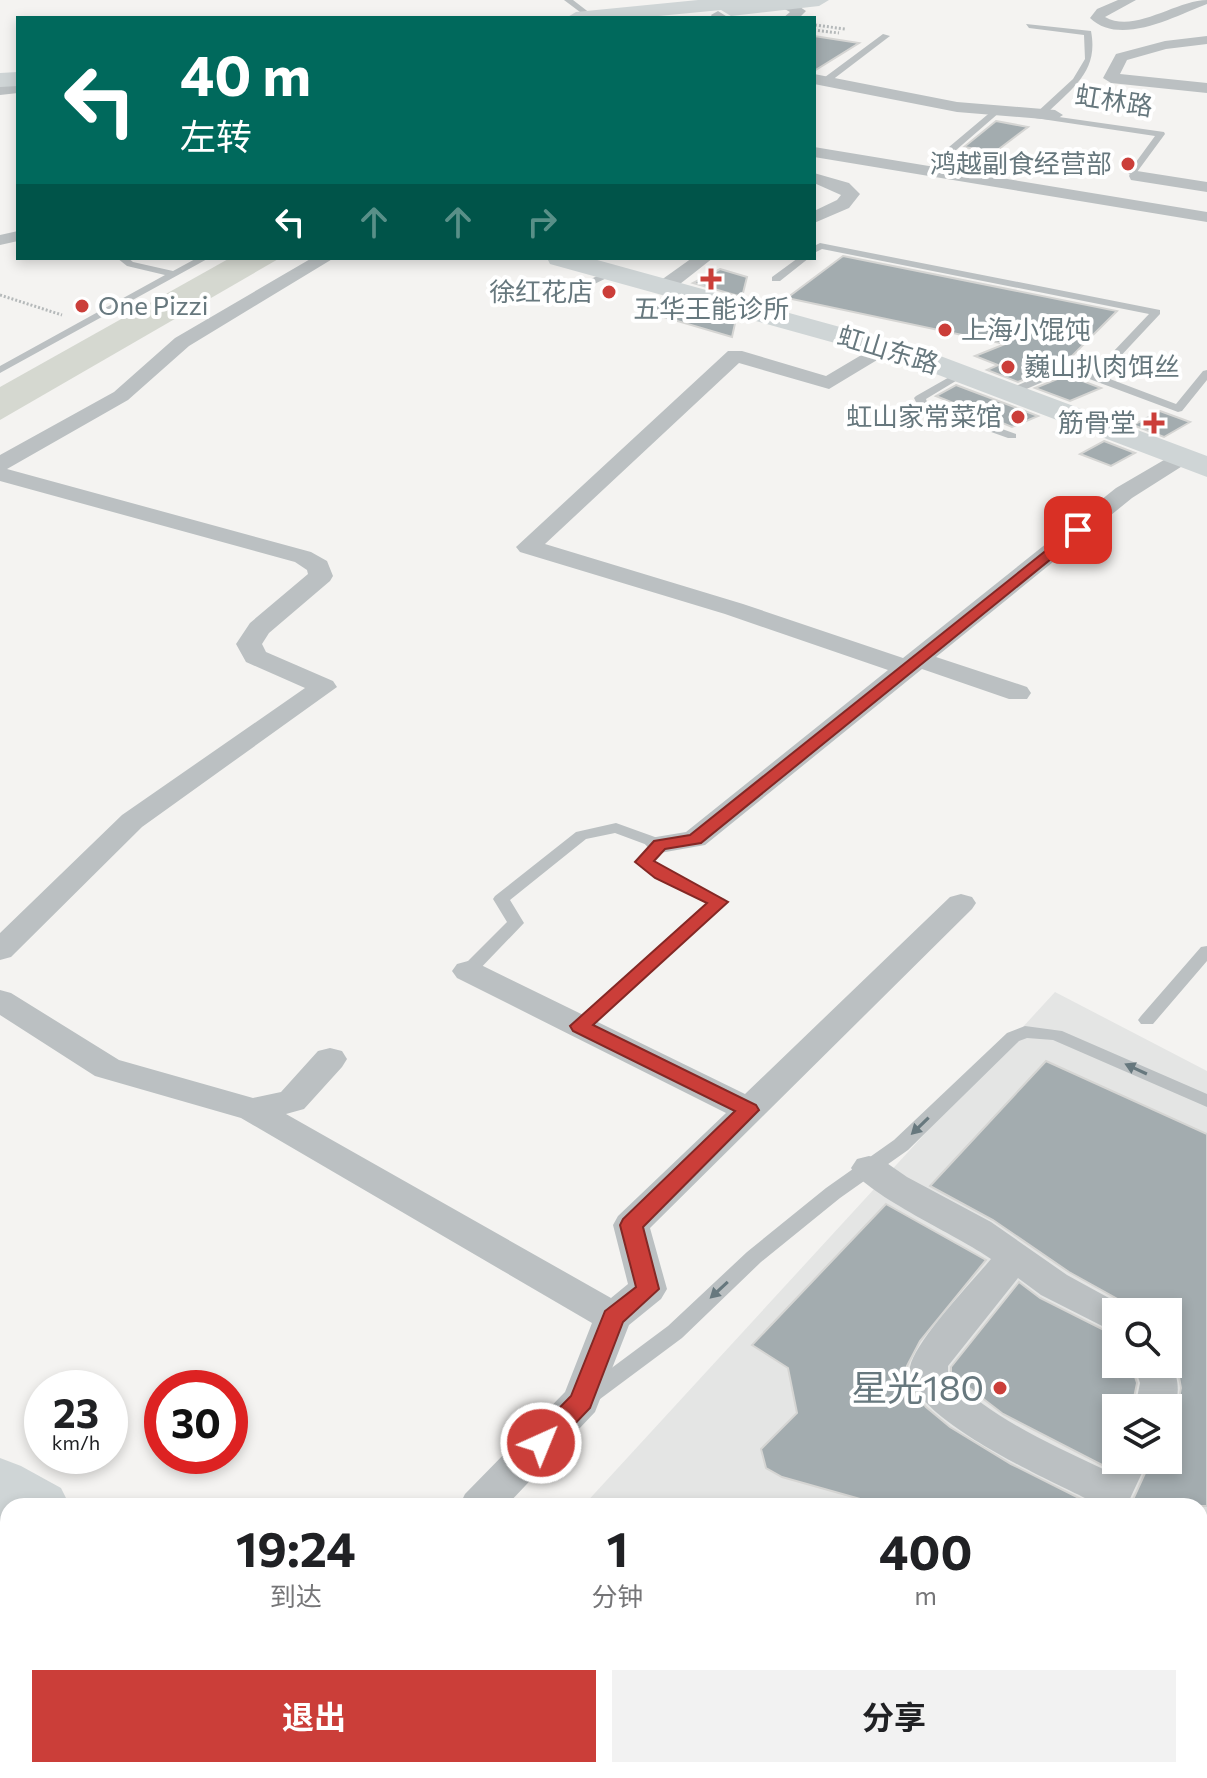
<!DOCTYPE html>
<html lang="zh">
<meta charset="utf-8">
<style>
body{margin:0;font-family:Commissioner,"Noto Sans SC",sans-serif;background:#f2f2f2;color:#202124;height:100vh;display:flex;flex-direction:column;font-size:30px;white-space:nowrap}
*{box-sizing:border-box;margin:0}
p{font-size:26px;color:#757577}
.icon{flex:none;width:44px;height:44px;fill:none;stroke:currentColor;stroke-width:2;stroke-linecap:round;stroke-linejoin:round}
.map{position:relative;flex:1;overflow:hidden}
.panel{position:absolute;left:0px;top:1498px;width:1208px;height:280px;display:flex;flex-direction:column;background:#fff;border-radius:24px 24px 0 0;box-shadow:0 4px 12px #0003}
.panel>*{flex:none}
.hud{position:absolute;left:16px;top:16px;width:800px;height:244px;border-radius:0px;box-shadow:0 4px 12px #0003;background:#00695c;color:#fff;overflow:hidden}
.controls{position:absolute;left:1102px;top:1298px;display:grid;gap:16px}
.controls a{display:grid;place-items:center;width:80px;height:80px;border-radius:0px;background:#fff;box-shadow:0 4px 12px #0003;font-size:40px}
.speed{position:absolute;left:24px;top:1370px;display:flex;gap:16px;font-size:40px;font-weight:700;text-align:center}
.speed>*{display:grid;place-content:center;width:104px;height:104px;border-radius:50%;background:#fff;box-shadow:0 4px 12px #0003;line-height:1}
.speed small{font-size:20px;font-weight:400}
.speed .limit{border:12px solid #d22;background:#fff;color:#111}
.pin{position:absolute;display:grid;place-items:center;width:68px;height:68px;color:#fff;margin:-34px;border-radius:16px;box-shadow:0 4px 12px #0006}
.me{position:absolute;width:88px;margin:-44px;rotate:44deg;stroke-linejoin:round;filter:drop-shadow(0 0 6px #0008)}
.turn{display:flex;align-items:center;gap:28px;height:168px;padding:0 32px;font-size:36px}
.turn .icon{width:104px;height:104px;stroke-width:2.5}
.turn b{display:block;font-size:56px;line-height:68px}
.lanes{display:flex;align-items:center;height:76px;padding:0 32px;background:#0003;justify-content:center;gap:40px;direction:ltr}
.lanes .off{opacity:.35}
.eta{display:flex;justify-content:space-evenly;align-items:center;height:136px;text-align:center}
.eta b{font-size:48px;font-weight:700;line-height:56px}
.primary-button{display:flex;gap:16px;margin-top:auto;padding:16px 32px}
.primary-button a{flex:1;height:92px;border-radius:0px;background:#cb3e39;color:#fff;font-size:32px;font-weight:700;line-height:92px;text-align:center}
.primary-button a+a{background:#f2f2f2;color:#202124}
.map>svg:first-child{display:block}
.built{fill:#e4e5e4;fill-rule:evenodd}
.green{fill:#d5d8d0}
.building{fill:#a3acaf;stroke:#d5d5d3;stroke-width:2}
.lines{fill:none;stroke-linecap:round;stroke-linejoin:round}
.path-far1{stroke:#b5b9ba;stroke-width:3;stroke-dasharray:2 2;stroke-linecap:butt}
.path{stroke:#b5b9ba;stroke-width:7;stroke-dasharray:5 5;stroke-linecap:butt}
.lane{fill:#bbc0c2;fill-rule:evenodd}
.street{fill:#bbc0c2;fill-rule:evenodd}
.secondary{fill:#cfd5d6;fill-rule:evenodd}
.primary{fill:#cfd5d6;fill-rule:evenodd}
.oneway{fill:#67787e}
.route{fill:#cb3e39;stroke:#842825;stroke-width:2}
.poi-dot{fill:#cb3e39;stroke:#fff;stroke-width:3}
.labels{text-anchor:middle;stroke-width:8;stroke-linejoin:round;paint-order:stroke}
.far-street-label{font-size:26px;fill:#67787e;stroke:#fff}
.far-poi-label{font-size:26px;fill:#67787e;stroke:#fff;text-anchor:end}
.near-poi-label{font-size:36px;fill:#67787e;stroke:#fff;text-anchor:end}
</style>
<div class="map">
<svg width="1207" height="1778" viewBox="0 0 1207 1778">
<rect width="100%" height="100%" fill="#f4f3f1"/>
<path class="built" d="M1055,992L1207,1071V1778H913L894,1770H1200V1506H583ZM1116,1312H1168V1364H1116ZM1116,1408H1168V1460H1116Z"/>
<path class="green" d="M230,258H280L0,420V387Z"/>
<path class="building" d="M814,36L859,43L814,71Z
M996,121L1028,127L995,152L964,147Z
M843,256L1117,311L1066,362L1018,382L987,370L998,365L975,356L1005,344L787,298Z
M720,269L747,277L742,297L693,283Z
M663,298L736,319L732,337L640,310Z
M1067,375L1101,388L1070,401L1035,388Z
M956,385L1038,416L1012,427L936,396Z
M1160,411L1190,422L1164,437L1133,425Z
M1104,441L1135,453L1111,466L1080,454Z
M1046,1061L1207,1134V1506H1130L1151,1460H1168V1422L1178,1404L1181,1388L1178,1371L1168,1353V1312H1134L1130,1306L1069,1272L993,1220L930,1186Z
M886,1204L986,1260L920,1341L907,1366L911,1387L926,1407L950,1427L1011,1464L1083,1500L1080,1506H885L782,1477L766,1468L761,1449L797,1413L788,1368L752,1345Z
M1019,1282L1040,1298L1116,1336V1364H1131L1137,1383L1132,1408H1116V1445L1102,1465L1003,1414L951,1374V1367Z"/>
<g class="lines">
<path class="path-far1" d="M815,25L845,29
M814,30L839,33
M0,295L62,315"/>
<path class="path" d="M1200,1613L1207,1616"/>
<path class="lane" d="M564,0H573L595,17L588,18Z
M1026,24L1091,31C1099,72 1072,88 1045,115L1164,132L1165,134L1137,172L1141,176L1140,178H1134L1128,173L1155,136L1035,118V114L1073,79L1085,59L1084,35L1029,28Z
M883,34L890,36L827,84H821V80Z
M993,110L1000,112L955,151H949V147Z
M820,243L1160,310V314L1102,376L1176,404L1203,371L1207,370V380L1182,411L1178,412L1068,371L1015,394H1007V390L1064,365H1072L1093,373L1149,314L822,249L814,253V246Z
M117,258H128L133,262L173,271L197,258H209L0,373V366L165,275L127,266Z
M798,258H809L780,281H772V277Z
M611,269L615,270V274L584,289L575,287Z
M960,371L969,373L926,399L927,402L1016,434V438H1008L918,406L914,398L916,396Z
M616,823L666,841L668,844L653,861L667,871L725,899L727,902L725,905L586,1030H574L571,1026L574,1022L708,903C684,891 654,882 636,862L650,846L615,833L586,839L510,900L524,923L474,975H462L460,971L462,967L507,922L493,899L495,896L576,832Z
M1207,946V961L1153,1024H1141L1138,1020L1141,1016L1201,947Z
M1025,1026L1062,1031L1207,1094V1107L1053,1040L1027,1038L1019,1041L908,1150L840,1198L761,1262L682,1338L596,1402L589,1404L582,1402L579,1396L582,1390L668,1326L747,1252L826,1188L894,1140L1007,1033Z
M1200,1646L1207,1648V1669L1200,1667Z
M1200,1732L1207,1734V1757L1200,1755Z"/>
<path class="street" d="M1118,0H1136L1105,17C1135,34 1176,0 1207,0V4C1175,16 1120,47 1090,18L1097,9Z
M781,1H791L806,11L799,18H783L790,12L781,7Z
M718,11L729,18H713L711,15Z
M1207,36V44L1166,49L1127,60L1120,74L1207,83V93L1111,83L1103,78L1116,54L1165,41Z
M814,74L957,102L1055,110L1063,115L1055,120L957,112L814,84Z
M18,83V93L0,95V85Z
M814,147L1207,212V222L814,157Z
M1137,171L1207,182V192L1131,180L1129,176L1131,172Z
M814,173L849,183L860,194L849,208L814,223V211L837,200L841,195L814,183Z
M18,231V241L0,245V235Z
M312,258H334L189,346L128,400L7,469L311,552L327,561L333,576L330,581L269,633L262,644L266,652L333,681L337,687L142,827L11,957L0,960V933L122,815L305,688L246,662L236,644L250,623L308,574L307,570L295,562L0,481V455L114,392L175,338Z
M692,258H713L671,291H657L655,287L657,283Z
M885,341L895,347L892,351L829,389L739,363L545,544L743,604L903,658L1116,488L1176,453L1184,451L1195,458L1132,498L936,657L1027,687L1031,693L1027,699H1009L922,669L705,845L660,853L650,850L645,844L650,838L686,832L888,670L725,614L520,552L516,547L728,351H742L826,376Z
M961,894L972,897L976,903L972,909L650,1228L667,1289L661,1299L629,1325L595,1412L506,1506H459L465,1494L565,1392L592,1323L241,1118L95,1076L0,1015V990L11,993L119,1060L253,1098L281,1092L318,1051L330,1048L342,1051L347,1059L342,1067L304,1109L286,1114L611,1298L628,1284L613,1225L618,1216L726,1113L457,978L452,971L457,964L468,961L479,964L745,1094L950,897Z
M869,1156L881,1159L907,1177L991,1222L1067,1275L1129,1309L1131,1312H1116V1333L1041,1295L1018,1278L948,1366V1375C992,1418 1048,1443 1103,1469L1116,1448V1460H1148L1127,1505L1083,1506L1087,1499C1051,1481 900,1414 910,1367C915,1341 972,1282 991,1259C959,1236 868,1196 851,1168L857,1159Z
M1168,1356C1180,1378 1182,1398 1168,1419V1408H1135L1140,1383L1134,1364H1168Z
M938,1770H985L982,1778H935Z"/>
<path class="secondary" d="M547,258H590L927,351L1207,456V477L907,363L550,264Z
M0,1458L21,1466L61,1488L70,1506H8V1562L0,1559Z
M563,1770H650L654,1778H567Z
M697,1770H784L788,1778H701Z"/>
<path class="primary" d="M698,0H829L819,6L731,16L721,10L638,18H566L576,12Z
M18,72V86L0,87V73Z"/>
</g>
<defs><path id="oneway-solid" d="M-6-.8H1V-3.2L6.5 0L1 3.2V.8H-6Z" transform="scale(2)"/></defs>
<g class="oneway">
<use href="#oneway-solid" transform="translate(1136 1069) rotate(-155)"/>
<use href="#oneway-solid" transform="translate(920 1126) rotate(136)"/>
<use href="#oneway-solid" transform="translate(719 1290) rotate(137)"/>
</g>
<path class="route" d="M1078,525L1083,527V533L701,843L665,849L654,861L728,902L593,1025L756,1105L759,1110L643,1227L659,1289L623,1322L590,1408L550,1450L541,1453L532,1450L529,1443L532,1436L571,1396L605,1311L636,1287L620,1225L623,1219L735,1111L573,1031L570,1026L707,903L655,878L635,862L654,841L690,835Z"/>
<g class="poi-dot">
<circle cx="1128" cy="164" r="8"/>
<path d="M707 267h8v8h8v8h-8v8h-8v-8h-8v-8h8z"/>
<circle cx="609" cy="292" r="8"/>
<circle cx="82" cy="306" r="8"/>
<circle cx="945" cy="330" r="8"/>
<circle cx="1008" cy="367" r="8"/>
<circle cx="1018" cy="417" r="8"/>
<path d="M1150 411h8v8h8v8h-8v8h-8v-8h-8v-8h8z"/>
<circle cx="1000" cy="1388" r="8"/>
</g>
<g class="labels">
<g class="far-street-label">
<text transform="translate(1114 101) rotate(9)" y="9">虹林路</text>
<text transform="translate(888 350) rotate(17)" y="9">虹山东路</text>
</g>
<g class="far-poi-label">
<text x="1112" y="173">鸿越副食经营部</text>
<text x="593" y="301">徐红花店</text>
<text x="98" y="315" text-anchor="start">One Pizzi</text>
<text x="711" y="318" text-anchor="middle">五华王能诊所</text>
<text x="961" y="339" text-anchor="start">上海小馄饨</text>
<text x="1024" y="376" text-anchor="start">巍山扒肉饵丝</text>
<text x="1002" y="426">虹山家常菜馆</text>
<text x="1136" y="432">筋骨堂</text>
</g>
<g class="near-poi-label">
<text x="984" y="1401">星光180</text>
</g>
</g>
</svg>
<div class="controls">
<a><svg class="icon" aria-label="search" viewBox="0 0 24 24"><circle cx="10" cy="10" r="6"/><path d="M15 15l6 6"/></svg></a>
<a><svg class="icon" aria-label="layers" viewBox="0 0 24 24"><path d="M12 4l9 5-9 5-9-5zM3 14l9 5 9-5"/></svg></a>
</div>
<div class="speed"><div>23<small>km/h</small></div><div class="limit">30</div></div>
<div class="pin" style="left:1078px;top:530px;background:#d93025"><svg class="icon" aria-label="arrive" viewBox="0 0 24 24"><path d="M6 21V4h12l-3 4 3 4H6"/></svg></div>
<svg class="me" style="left:541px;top:1443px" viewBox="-20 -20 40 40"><circle r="17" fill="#cb3e39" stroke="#fff" stroke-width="3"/><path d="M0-11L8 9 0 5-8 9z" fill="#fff"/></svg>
<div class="hud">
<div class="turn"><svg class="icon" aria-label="left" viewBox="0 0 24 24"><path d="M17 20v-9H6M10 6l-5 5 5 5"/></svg><div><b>40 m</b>左转</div></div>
<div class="lanes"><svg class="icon" aria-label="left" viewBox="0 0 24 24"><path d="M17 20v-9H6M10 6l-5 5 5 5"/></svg><svg class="icon off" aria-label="ahead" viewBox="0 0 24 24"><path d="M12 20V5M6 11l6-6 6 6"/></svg><svg class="icon off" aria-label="ahead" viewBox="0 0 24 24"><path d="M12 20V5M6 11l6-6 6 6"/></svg><svg class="icon off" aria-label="right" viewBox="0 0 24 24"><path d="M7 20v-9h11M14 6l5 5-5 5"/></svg></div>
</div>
<section class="panel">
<div class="eta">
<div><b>19:24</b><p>到达</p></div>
<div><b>1</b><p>分钟</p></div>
<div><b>400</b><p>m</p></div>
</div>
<div class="primary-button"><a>退出</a><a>分享</a></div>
</section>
</div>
